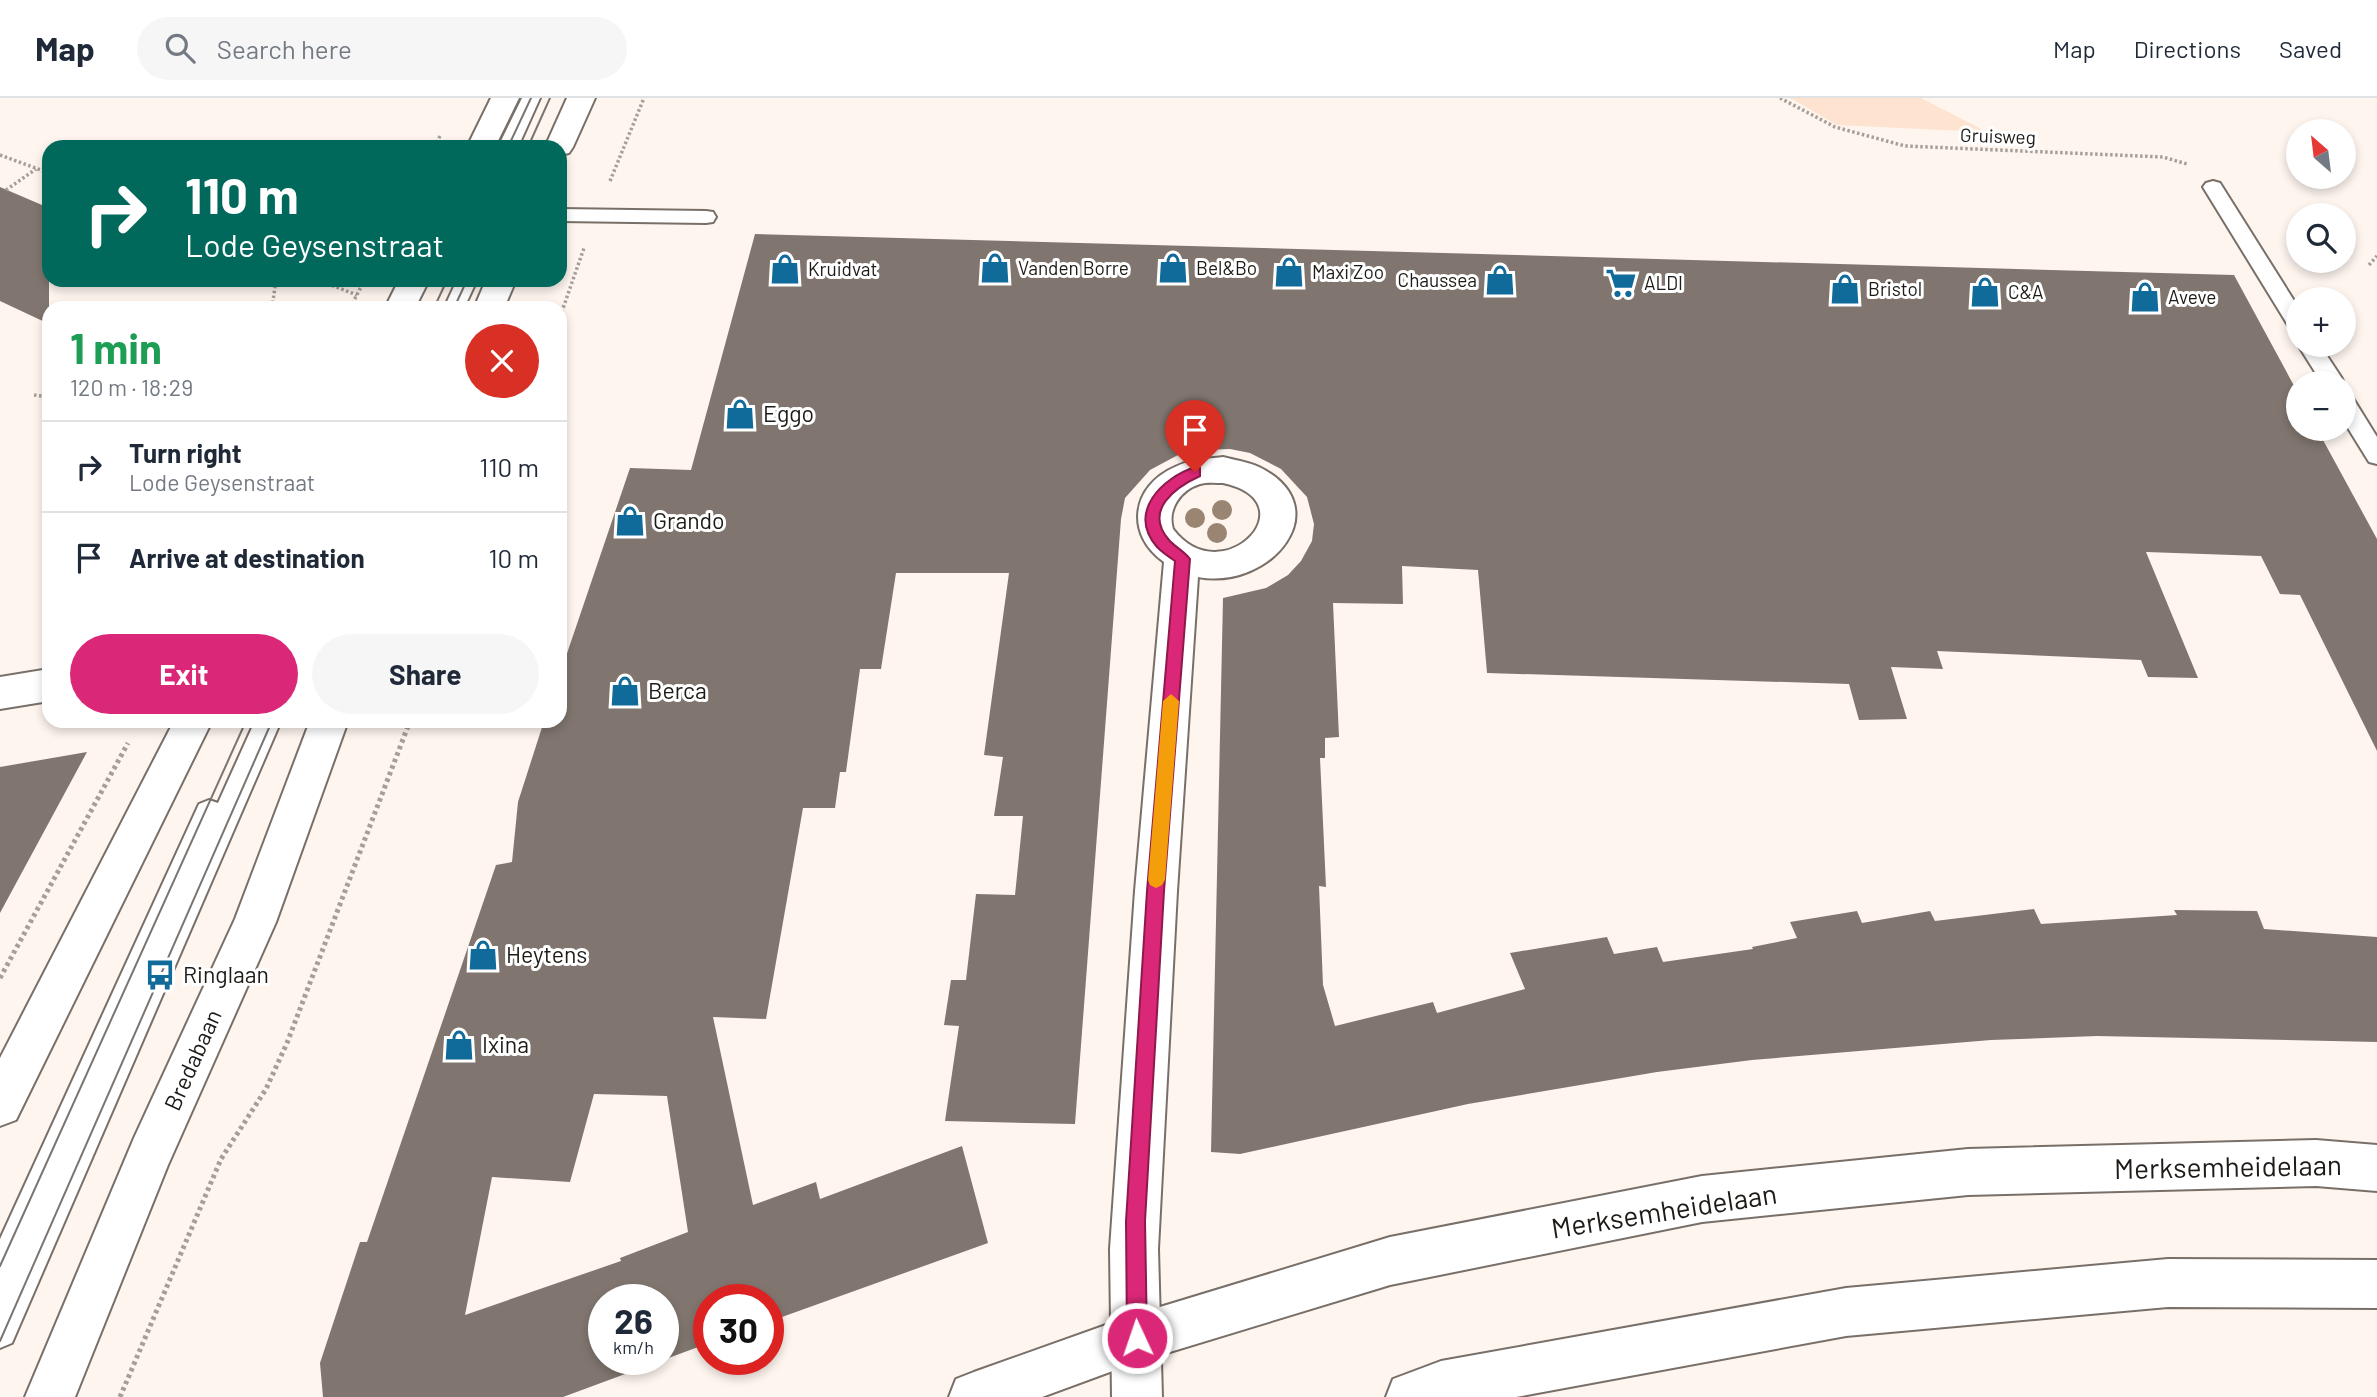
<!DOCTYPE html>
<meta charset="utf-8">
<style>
body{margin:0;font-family:Barlow,sans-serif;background:#f6f6f7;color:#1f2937;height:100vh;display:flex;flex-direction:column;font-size:26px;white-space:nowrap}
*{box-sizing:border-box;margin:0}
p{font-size:23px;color:#747a83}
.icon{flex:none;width:38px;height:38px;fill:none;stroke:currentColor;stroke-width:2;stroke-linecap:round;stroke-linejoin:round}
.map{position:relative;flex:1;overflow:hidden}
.details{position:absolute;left:42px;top:203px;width:525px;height:427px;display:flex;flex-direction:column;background:#fff;border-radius:21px;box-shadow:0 4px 10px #0003}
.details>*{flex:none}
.top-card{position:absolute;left:42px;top:42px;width:525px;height:147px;border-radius:21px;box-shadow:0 4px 10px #0003;background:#00695c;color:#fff;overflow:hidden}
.needle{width:46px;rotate:332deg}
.fabs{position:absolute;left:2286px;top:21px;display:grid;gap:14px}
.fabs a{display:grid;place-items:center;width:70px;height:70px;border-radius:50%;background:#fff;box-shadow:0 4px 10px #0003;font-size:35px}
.speed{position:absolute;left:588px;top:1186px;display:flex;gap:14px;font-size:35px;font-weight:700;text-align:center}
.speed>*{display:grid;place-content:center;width:91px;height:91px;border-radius:50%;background:#fff;box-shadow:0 4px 10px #0003;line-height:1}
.speed small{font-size:18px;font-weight:400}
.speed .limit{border:10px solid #d22;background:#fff;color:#111}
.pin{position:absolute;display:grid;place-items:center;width:60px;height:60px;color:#fff;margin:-72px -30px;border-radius:50% 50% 50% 0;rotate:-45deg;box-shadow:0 0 7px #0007}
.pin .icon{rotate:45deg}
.me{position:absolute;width:77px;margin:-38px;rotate:357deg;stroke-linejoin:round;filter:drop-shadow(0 0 5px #0008)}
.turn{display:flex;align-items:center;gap:24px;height:147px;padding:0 28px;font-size:32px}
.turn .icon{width:91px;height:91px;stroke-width:2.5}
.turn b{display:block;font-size:49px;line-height:60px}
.round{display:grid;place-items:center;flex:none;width:74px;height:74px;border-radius:37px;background:#f6f6f7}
.overview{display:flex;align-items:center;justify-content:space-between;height:119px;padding:0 28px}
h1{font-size:42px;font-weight:700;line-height:52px;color:#1e9e55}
.button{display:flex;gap:14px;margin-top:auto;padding:14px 28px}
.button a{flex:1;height:80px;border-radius:42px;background:#db2777;color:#fff;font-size:28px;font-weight:700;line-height:80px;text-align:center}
.button a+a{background:#f6f6f7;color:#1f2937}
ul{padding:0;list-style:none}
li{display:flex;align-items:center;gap:21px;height:91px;padding:0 28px;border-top:2px solid #e0e1e3}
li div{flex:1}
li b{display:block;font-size:26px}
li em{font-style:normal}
header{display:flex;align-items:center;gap:42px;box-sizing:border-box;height:98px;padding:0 35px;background:#fff;border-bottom:2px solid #e0e1e3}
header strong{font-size:33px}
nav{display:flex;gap:38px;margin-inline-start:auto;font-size:24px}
.search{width:490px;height:63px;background:#f6f6f7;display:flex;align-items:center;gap:18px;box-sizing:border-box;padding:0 24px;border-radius:38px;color:#747a83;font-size:26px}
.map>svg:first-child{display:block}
.green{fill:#fde3d0}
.building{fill:#80766f;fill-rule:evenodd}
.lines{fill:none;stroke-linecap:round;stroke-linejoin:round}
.service-casing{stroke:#786f68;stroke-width:4}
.minor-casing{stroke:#786f68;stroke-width:4}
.tertiary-casing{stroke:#786f68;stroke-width:4}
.primary-casing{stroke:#786f68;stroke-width:4}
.path-far1{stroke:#a59e99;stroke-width:3.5;stroke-dasharray:2.5 2.5;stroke-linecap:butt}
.path{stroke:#a59e99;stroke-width:5;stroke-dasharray:3.5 3.5;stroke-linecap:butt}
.service{fill:#fff;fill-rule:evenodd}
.minor{fill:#fff;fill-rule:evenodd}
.tertiary{fill:#fff;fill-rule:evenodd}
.primary{fill:#fff;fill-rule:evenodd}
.tram{stroke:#7b7571;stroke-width:2}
.tree{fill:#9a8573}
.route{fill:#db2777;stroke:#8e194d;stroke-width:2}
.slow{fill:#f59e0b}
.labels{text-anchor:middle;stroke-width:6;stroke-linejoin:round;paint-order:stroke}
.far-street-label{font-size:19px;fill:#1d1a17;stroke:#fff}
.far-poi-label{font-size:19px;fill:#1d1a17;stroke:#fff;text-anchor:start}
.poi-label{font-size:23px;fill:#1d1a17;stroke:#fff;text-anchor:start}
.street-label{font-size:23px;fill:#1d1a17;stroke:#fff}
.near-street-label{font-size:28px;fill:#1d1a17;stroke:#fff}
</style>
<header>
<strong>Map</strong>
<div class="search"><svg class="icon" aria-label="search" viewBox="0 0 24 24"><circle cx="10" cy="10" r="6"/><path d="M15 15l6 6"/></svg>Search here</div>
<nav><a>Map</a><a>Directions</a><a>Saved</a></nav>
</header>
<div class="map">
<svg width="2377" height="1299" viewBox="0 0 2377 1299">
<rect width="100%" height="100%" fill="#fef5ef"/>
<path class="green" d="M1790,0H1921L1987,34L1837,27Z"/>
<path class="building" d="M0,89L49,110V226L0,203Z
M755,136L2234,177L2298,295V331H2317L2377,441V653L2300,497L2280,496L2261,458L2146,454L2198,580L2148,579L2141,562L1937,553L1943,571L1891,569L1907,621L1859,622L1849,586L1487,575L1478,472L1402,468L1403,506L1333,505L1339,639L1325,640V660H1320L1326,789L1319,788L1323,887L1335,928L1433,904L1437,915L1525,891L1510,855L1607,839L1614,856L1657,849L1663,864L1753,851L1752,849L1797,840L1790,824L1857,813L1862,825L1930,813L1935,823L2034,811L2041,826L2177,817L2174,812L2257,813L2264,831L2377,839V944L2097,938L1991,942L1752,962L1657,974L1468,1006L1240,1056L1211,1054L1223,500L1266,490L1288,477L1301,463L1312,443L1314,426L1307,399L1281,371L1250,355L1230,351L1203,352L1178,357L1150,372L1125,400L1121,421L1075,1026L945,1023L959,928L944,927L951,882H966L976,796L1015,797L1023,718H994L1003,659L984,657L1009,475H896L881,571H860L846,674H840L835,710H803L766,921L713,919L753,1107L816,1084L820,1101L962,1048L988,1145L768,1224V1202H709V1245L563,1299H323L320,1265L360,1144H367L496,767L512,764L518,704L544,623H560V576L630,370L691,372ZM594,996L667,998L688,1134L620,1160L621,1163L465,1217L492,1079L570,1084ZM604,1202H663V1262H604Z
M87,654L0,815V669Z"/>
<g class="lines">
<g class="service-casing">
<path id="service" d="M522,0H540L518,49H498Z
M2213,83L2220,85L2298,209V234L2291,232L2203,89L2206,85Z
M560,111L706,113L713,114L716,119L713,124L706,125L560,123Z
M457,182H477L464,210H444Z
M2298,247H2320L2341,279L2344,285L2343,286L2322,285Z
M2343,295L2351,297L2377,339V366L2369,364L2343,322Z
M255,623H281L12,1245L0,1250V1141L199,706L209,702L218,705Z"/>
</g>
<g class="minor-casing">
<path id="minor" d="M1223,359C1235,362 1248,364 1259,369C1340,409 1271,493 1198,479L1177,793L1158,1151L1162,1299H1112L1110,1151L1135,793L1164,464C1125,437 1131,388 1175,369C1191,361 1206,361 1223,359ZM1223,385C1311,404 1222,496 1173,431C1167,412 1180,392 1200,386C1207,384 1216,385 1223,385Z
M49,571V603L0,611V579Z"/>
</g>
<g class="tertiary-casing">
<path id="tertiary" d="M2316,1042L2377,1047V1093L2316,1088L1968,1097L1702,1124L1390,1187L1137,1264L1042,1299H949L956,1281L974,1274L1137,1216L1390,1139L1702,1078L1968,1051Z
M2168,1161L2377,1162V1210L2168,1209L1846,1238L1516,1299H1386L1393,1281L1441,1263L1846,1190Z"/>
</g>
<g class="primary-casing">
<path id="primary" d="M491,0H519L495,49H467Z
M567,0H595L573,49L569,55L560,57V49H545Z
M399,182H429L415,210H385Z
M486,182H516L504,210H474Z
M174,623H212L16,1022L0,1028V960Z
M310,623H348L276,824L168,1067L75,1299H25L134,1040L235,821Z"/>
</g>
<path class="path-far1" d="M1780,0L1835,29L1905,48L2163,59L2187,66
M434,49L440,38
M0,57L49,75
M610,83L644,0
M6,92L36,71
M2369,167L2377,158
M318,182L357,197
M272,210L276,182
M350,210L361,189
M560,219L584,150
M34,297L49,299"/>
<path class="path" d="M0,880L128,645
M120,1299L221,1061L266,991L287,945L410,623"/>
<use href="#service" class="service"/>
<use href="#minor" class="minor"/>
<use href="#tertiary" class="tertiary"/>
<use href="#primary" class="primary"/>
<path class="tram" d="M508,49L531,0
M528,49L550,0
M434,210L447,182
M454,210L467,182
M0,1168L246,623
M0,1243L272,623"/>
</g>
<g class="tree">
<circle cx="1222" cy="412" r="10"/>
<circle cx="1195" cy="420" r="10"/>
<circle cx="1217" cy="435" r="10"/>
</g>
<path class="route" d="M1195,369L1200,370V378C1176,389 1143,412 1169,442C1175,449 1184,453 1190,461L1164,793L1145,1123L1147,1240L1144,1247L1137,1250L1130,1247L1127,1240L1126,1123L1147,793L1175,463C1169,459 1162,454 1157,449C1127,414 1162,380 1195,369Z"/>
<path class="slow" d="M1171,596L1179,603L1165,782L1162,787L1156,790L1150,787L1148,782L1163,603Z"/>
<defs>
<g id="shop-bare" transform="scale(2.415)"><path d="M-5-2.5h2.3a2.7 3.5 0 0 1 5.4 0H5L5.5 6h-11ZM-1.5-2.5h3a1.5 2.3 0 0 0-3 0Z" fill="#106a9a" stroke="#fff" stroke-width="2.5" paint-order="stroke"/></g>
<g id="supermarket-bare" transform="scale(2.415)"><path d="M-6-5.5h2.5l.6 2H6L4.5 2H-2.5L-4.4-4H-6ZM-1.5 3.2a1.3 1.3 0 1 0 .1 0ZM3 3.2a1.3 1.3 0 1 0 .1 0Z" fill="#106a9a" stroke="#fff" stroke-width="2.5" paint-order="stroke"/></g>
<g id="bus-bare" transform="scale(2.415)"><path d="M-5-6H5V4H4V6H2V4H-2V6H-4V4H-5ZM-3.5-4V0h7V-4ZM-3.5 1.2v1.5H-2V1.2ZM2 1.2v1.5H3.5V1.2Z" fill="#106a9a" stroke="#fff" stroke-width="2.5" paint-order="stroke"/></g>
</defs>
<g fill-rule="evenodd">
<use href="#shop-bare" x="995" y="170"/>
<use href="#shop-bare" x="1173" y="170"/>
<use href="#shop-bare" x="785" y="171"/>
<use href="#shop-bare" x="1289" y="174"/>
<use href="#shop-bare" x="1500" y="182"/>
<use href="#supermarket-bare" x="1621" y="185"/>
<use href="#shop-bare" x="1845" y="191"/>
<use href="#shop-bare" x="1985" y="194"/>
<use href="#shop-bare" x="2145" y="199"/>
<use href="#shop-bare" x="740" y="316"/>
<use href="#shop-bare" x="630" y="423"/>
<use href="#shop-bare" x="625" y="593"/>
<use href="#shop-bare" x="483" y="857"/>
<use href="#bus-bare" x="160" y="877"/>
<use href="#shop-bare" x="459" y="947"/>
</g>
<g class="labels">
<g class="far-street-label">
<text transform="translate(1998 38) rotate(2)" y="7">Gruisweg</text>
</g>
<g class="far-poi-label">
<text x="1018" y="177">Vanden Borre</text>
<text x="1196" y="177">Bel&amp;Bo</text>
<text x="808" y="178">Kruidvat</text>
<text x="1312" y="181">Maxi Zoo</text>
<text x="1477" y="189" text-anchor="end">Chaussea</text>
<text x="1644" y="192">ALDI</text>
<text x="1868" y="198">Bristol</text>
<text x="2008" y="201">C&amp;A</text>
<text x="2168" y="206">Aveve</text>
</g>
<g class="poi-label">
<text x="763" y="324">Eggo</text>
<text x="653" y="431">Grando</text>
<text x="648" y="601">Berca</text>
<text x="506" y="865">Heytens</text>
<text x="183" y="885">Ringlaan</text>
<text x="482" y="955">Ixina</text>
</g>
<g class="street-label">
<text transform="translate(193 962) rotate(-66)" y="8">Bredabaan</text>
</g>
<g class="near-street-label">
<text transform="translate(2228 1069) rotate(-1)" y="10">Merksemheidelaan</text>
<text transform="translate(1664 1113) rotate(-9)" y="10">Merksemheidelaan</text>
</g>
</g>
</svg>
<div class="fabs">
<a><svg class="needle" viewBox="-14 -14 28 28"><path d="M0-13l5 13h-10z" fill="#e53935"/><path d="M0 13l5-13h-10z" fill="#747a83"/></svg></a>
<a><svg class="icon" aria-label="search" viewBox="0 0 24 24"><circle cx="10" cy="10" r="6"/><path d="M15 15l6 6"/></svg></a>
<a>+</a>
<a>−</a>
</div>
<div class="speed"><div>26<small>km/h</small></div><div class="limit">30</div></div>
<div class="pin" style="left:1195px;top:374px;background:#d93025"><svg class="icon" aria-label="arrive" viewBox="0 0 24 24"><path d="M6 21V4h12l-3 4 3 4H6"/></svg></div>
<svg class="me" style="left:1137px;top:1240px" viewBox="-20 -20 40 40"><circle r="17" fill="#db2777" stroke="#fff" stroke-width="3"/><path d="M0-11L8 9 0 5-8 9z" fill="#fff"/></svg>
<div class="top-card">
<div class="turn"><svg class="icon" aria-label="right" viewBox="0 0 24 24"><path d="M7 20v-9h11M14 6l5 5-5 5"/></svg><div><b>110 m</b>Lode Geysenstraat</div></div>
</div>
<section class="details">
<div class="overview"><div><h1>1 min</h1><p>120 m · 18:29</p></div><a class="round" style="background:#d93025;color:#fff"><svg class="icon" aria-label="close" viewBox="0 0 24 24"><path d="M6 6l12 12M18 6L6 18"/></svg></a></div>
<ul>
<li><svg class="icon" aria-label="right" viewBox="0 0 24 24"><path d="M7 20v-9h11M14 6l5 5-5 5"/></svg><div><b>Turn right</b><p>Lode Geysenstraat</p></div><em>110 m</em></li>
<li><svg class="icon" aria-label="arrive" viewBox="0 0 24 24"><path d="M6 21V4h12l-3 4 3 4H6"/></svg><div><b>Arrive at destination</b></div><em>10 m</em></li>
</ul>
<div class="button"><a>Exit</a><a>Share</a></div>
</section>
</div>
